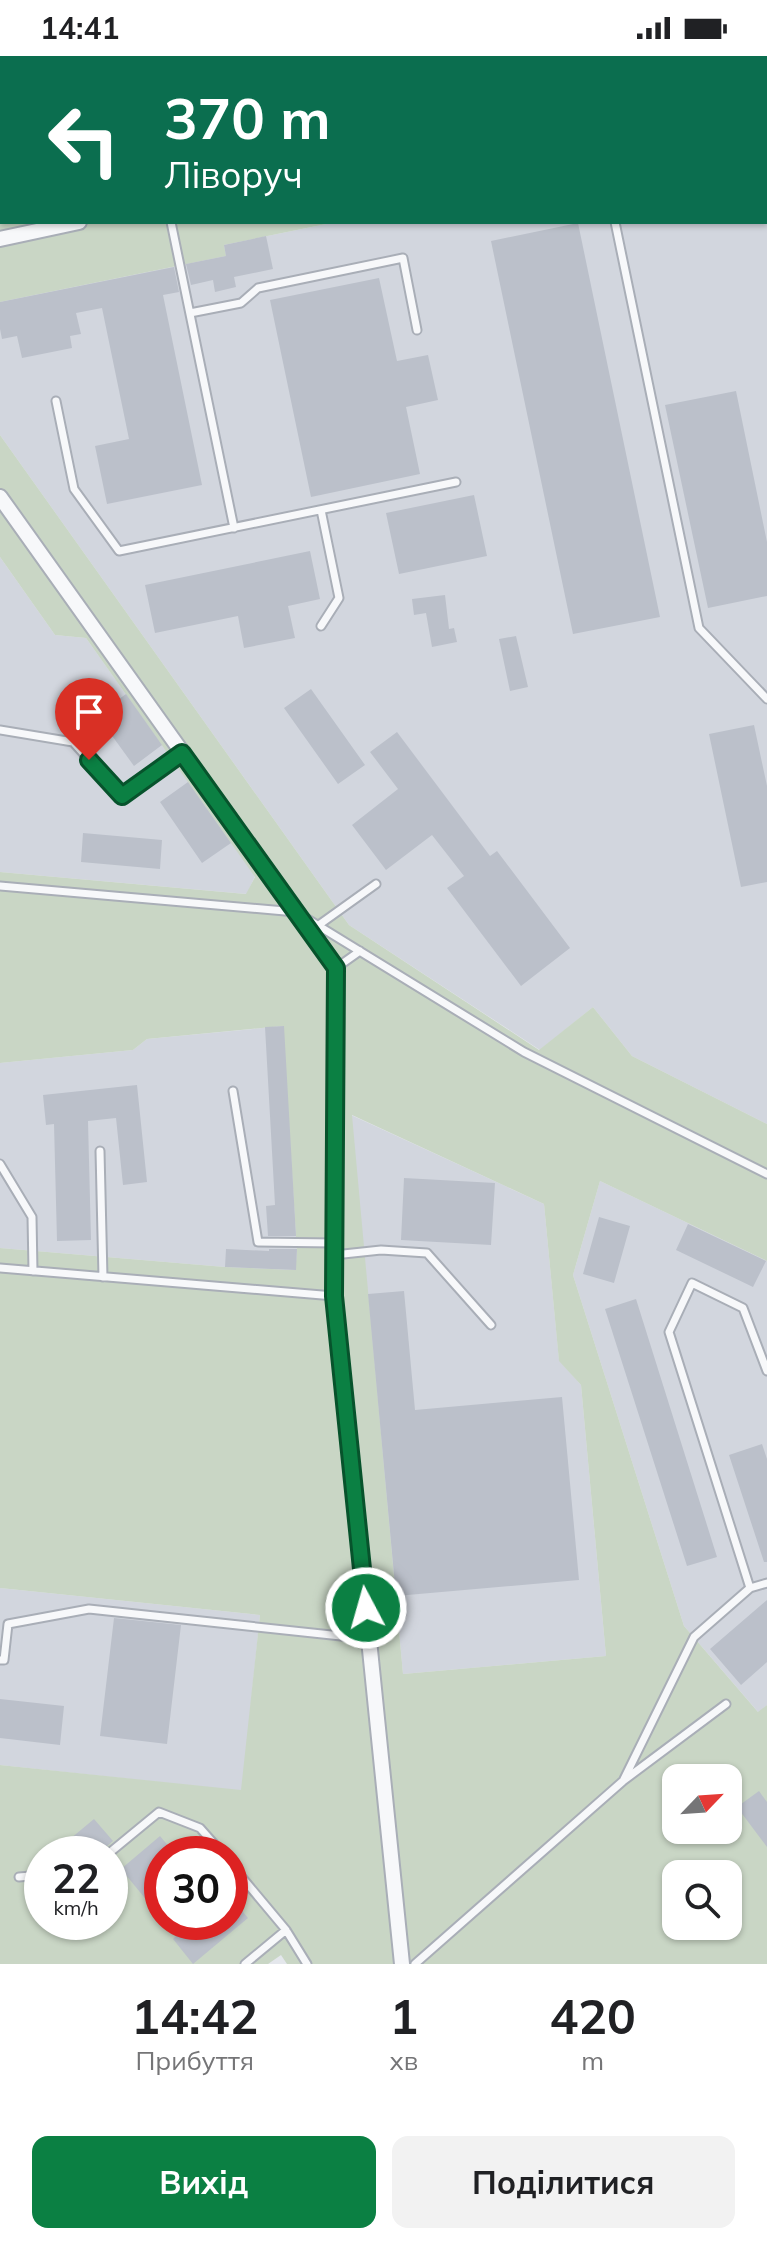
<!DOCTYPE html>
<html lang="uk">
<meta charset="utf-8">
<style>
body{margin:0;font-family:Mulish,sans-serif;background:#f2f2f2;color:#202124;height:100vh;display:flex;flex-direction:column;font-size:30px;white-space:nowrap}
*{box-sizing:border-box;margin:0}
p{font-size:26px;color:#757577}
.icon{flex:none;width:44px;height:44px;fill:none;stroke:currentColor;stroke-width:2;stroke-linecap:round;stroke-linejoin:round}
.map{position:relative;height:1908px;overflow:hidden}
.sheet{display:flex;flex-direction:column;background:#fff;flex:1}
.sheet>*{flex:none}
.banner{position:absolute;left:0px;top:0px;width:768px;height:168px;box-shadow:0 2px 6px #0004;background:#0b6e4f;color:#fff;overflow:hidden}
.needle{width:52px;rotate:65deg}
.fabs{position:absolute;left:662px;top:1708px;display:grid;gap:16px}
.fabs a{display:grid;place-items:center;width:80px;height:80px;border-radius:16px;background:#fff;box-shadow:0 2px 6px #0004;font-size:40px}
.speed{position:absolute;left:24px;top:1780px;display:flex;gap:16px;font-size:40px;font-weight:700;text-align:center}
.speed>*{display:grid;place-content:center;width:104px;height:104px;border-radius:50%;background:#fff;box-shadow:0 2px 6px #0004;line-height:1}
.speed small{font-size:20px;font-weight:400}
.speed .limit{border:12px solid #d22;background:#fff;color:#111}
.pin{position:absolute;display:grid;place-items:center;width:68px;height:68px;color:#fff;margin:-82px -34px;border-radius:50% 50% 50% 0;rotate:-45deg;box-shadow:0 0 8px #0007}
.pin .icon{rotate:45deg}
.me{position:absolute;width:88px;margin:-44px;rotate:354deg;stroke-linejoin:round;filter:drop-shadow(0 0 6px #0008)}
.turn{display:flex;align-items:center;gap:28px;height:168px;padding:0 32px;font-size:36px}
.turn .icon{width:104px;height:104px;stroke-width:2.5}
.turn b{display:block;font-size:56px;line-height:68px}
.eta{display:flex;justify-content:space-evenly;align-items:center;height:136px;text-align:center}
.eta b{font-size:48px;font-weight:700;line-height:56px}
.primary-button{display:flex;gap:16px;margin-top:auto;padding:16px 32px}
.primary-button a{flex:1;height:92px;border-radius:16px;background:#0b8043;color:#fff;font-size:32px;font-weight:700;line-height:92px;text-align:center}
.primary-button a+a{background:#f2f2f2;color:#202124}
.status{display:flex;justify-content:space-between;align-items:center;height:56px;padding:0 40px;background:#fff;direction:ltr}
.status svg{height:22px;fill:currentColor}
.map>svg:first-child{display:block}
.built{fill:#d2d6de}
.green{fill:#c9d6c5;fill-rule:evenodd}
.building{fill:#bbc0ca}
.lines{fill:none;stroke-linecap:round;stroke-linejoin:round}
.service-casing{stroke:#a9aeb7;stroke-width:11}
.minor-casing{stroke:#a9aeb7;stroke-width:18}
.service{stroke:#f7f8fa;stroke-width:7}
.minor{stroke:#f7f8fa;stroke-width:14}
.route-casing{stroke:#07532c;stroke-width:20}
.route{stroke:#0b8043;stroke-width:14}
</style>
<div class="status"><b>14:41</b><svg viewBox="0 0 49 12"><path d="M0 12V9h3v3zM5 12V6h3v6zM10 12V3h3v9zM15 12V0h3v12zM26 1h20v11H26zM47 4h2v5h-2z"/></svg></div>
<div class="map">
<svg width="767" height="1908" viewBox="0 0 767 1908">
<rect width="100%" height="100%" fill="#e4e7ec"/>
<path class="built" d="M766,77H767V1068L632,1000L593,951L540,994L349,869L0,379V246L225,200L224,189L336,166H766Z
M0,501L55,579L86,582L255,820L247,838L0,816Z
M284,970L297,1197L296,1214L225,1211L0,1192V1007L133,994L147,983Z
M351,1059L544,1148L559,1304L581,1329L606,1600L403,1618Z
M600,1125L767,1205V1649L759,1657L684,1570L573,1219Z
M0,1532L260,1559L242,1735L0,1709Z"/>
<path class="green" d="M0,0H767V77L766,2H2V166H336L224,189L226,200L0,246Z
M0,379L349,869L539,994L593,951L632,1000L767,1068V1205L600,1125L573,1219L684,1570L758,1656L767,1649V1908H287L281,1899L268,1908H0V1709L241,1734L260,1559L0,1532V1192L225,1211L295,1214L297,1197L283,970L147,983L133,994L0,1007V816L246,838L255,821L86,582L55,579L0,501ZM352,1059L544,1148L559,1305L581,1329L606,1600L403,1618ZM676,1722H728V1774H676ZM42,1798H110V1866H42ZM162,1798H230V1866H162ZM676,1818H728V1870H676Z"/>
<path class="building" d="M578,167L660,561L573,578L491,185Z
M266,180L273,213L234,221L236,231L215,236L213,224L191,229L186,208L226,200L224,189Z
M174,211L179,236L163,239L202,429L107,448L95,390L129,383L102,252L76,257L81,278L70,280L72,292L22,302L17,280L2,283L0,273V246Z
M379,222L397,305L428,299L438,344L406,351L420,418L311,441L270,244Z
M736,335L767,486V540L708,552L665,349Z
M474,439L487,500L399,518L386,457Z
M310,495L320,543L288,550L295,582L244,592L238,560L155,577L145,529Z
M445,539L449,573L454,572L457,586L432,591L426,557L414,559L412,543Z
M516,580L528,631L510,635L499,583Z
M311,633L365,709L338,728L284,652Z
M126,638L162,689L134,710L97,659Z
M754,669L767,730V826L741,831L709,678Z
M397,676L490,800L497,795L570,892L521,930L447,832L464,820L432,779L386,814L352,769L398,733L370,696Z
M188,726L231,787L202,807L160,746Z
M83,777L162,784L160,813L81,806Z
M284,970L296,1180H268L266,1150L275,1149L265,971Z
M137,1029L147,1126L123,1129L116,1062L88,1065L91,1184L57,1185L54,1068L46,1069L43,1039Z
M404,1122L495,1127L491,1189L401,1184Z
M599,1161L630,1170L614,1227L583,1218Z
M688,1168L766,1205L753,1231L676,1194Z
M226,1193L269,1195V1193H297L296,1214L225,1211Z
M404,1235L415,1354L562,1341L579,1524L396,1540L368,1238Z
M636,1243L717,1501L687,1510L605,1253Z
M762,1388L767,1403V1506H764L729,1399Z
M767,1544V1606L741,1629L710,1593Z
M114,1562L181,1569L167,1688L100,1680Z
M0,1643L64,1650L60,1689L0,1682Z
M759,1735L767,1746V1791L737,1751Z
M94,1763L113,1785L98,1798H83L70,1783Z
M160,1780L175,1798H162V1863L121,1813Z
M230,1840L248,1862L193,1908L173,1883L176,1880L165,1866H230Z"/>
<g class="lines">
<g class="service-casing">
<path id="service" d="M171,166L234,472
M615,166L699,572L767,643
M190,257L241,247L258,232L403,202L417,274
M56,345L74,433L119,495L456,426
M321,454L339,542L321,570
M0,674L73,686L122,740L182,697
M0,830L296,856L524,996L767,1118
M316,871L376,828
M336,912L360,895
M233,1035L258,1186L334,1187
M100,1095L103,1221
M0,1108L32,1161L33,1215
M334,1199L381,1194L427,1197L491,1269
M0,1212L334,1240
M750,1532L669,1276L692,1227L743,1252L767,1315
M0,1604H4L8,1568L89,1553L369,1583
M624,1723L694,1581L750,1532L767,1527
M108,1798L159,1756L200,1772L223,1798
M230,1807L286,1874L307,1908
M19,1821L42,1819
M245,1908L286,1874
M415,1908L623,1725L726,1648"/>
</g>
<g class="minor-casing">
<path id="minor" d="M766,27H767
M0,183L79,166
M0,441L336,912L334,1240L402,1908"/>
</g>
<use href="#service" class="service"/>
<use href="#minor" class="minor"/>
</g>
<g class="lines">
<g class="route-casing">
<path id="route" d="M89,704L122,740L182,697L336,912L334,1240L366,1552"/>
</g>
<use href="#route" class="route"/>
</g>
</svg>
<div class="fabs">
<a><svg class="needle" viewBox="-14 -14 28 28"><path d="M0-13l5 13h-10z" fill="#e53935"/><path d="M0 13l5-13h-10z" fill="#757577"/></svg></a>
<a><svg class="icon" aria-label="search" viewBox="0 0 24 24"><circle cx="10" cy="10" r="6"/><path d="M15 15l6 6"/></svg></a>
</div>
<div class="speed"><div>22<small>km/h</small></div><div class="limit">30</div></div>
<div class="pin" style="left:89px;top:704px;background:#d93025"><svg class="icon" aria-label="arrive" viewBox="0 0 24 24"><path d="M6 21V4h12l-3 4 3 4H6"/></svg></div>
<svg class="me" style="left:366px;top:1552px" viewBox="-20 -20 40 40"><circle r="17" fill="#0b8043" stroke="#fff" stroke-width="3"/><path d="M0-11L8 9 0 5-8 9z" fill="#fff"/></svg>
<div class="banner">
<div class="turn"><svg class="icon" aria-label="left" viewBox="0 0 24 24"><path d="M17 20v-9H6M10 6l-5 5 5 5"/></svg><div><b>370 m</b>Ліворуч</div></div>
</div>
</div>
<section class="sheet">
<div class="eta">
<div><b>14:42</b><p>Прибуття</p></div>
<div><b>1</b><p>хв</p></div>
<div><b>420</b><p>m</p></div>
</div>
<div class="primary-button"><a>Вихід</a><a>Поділитися</a></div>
</section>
